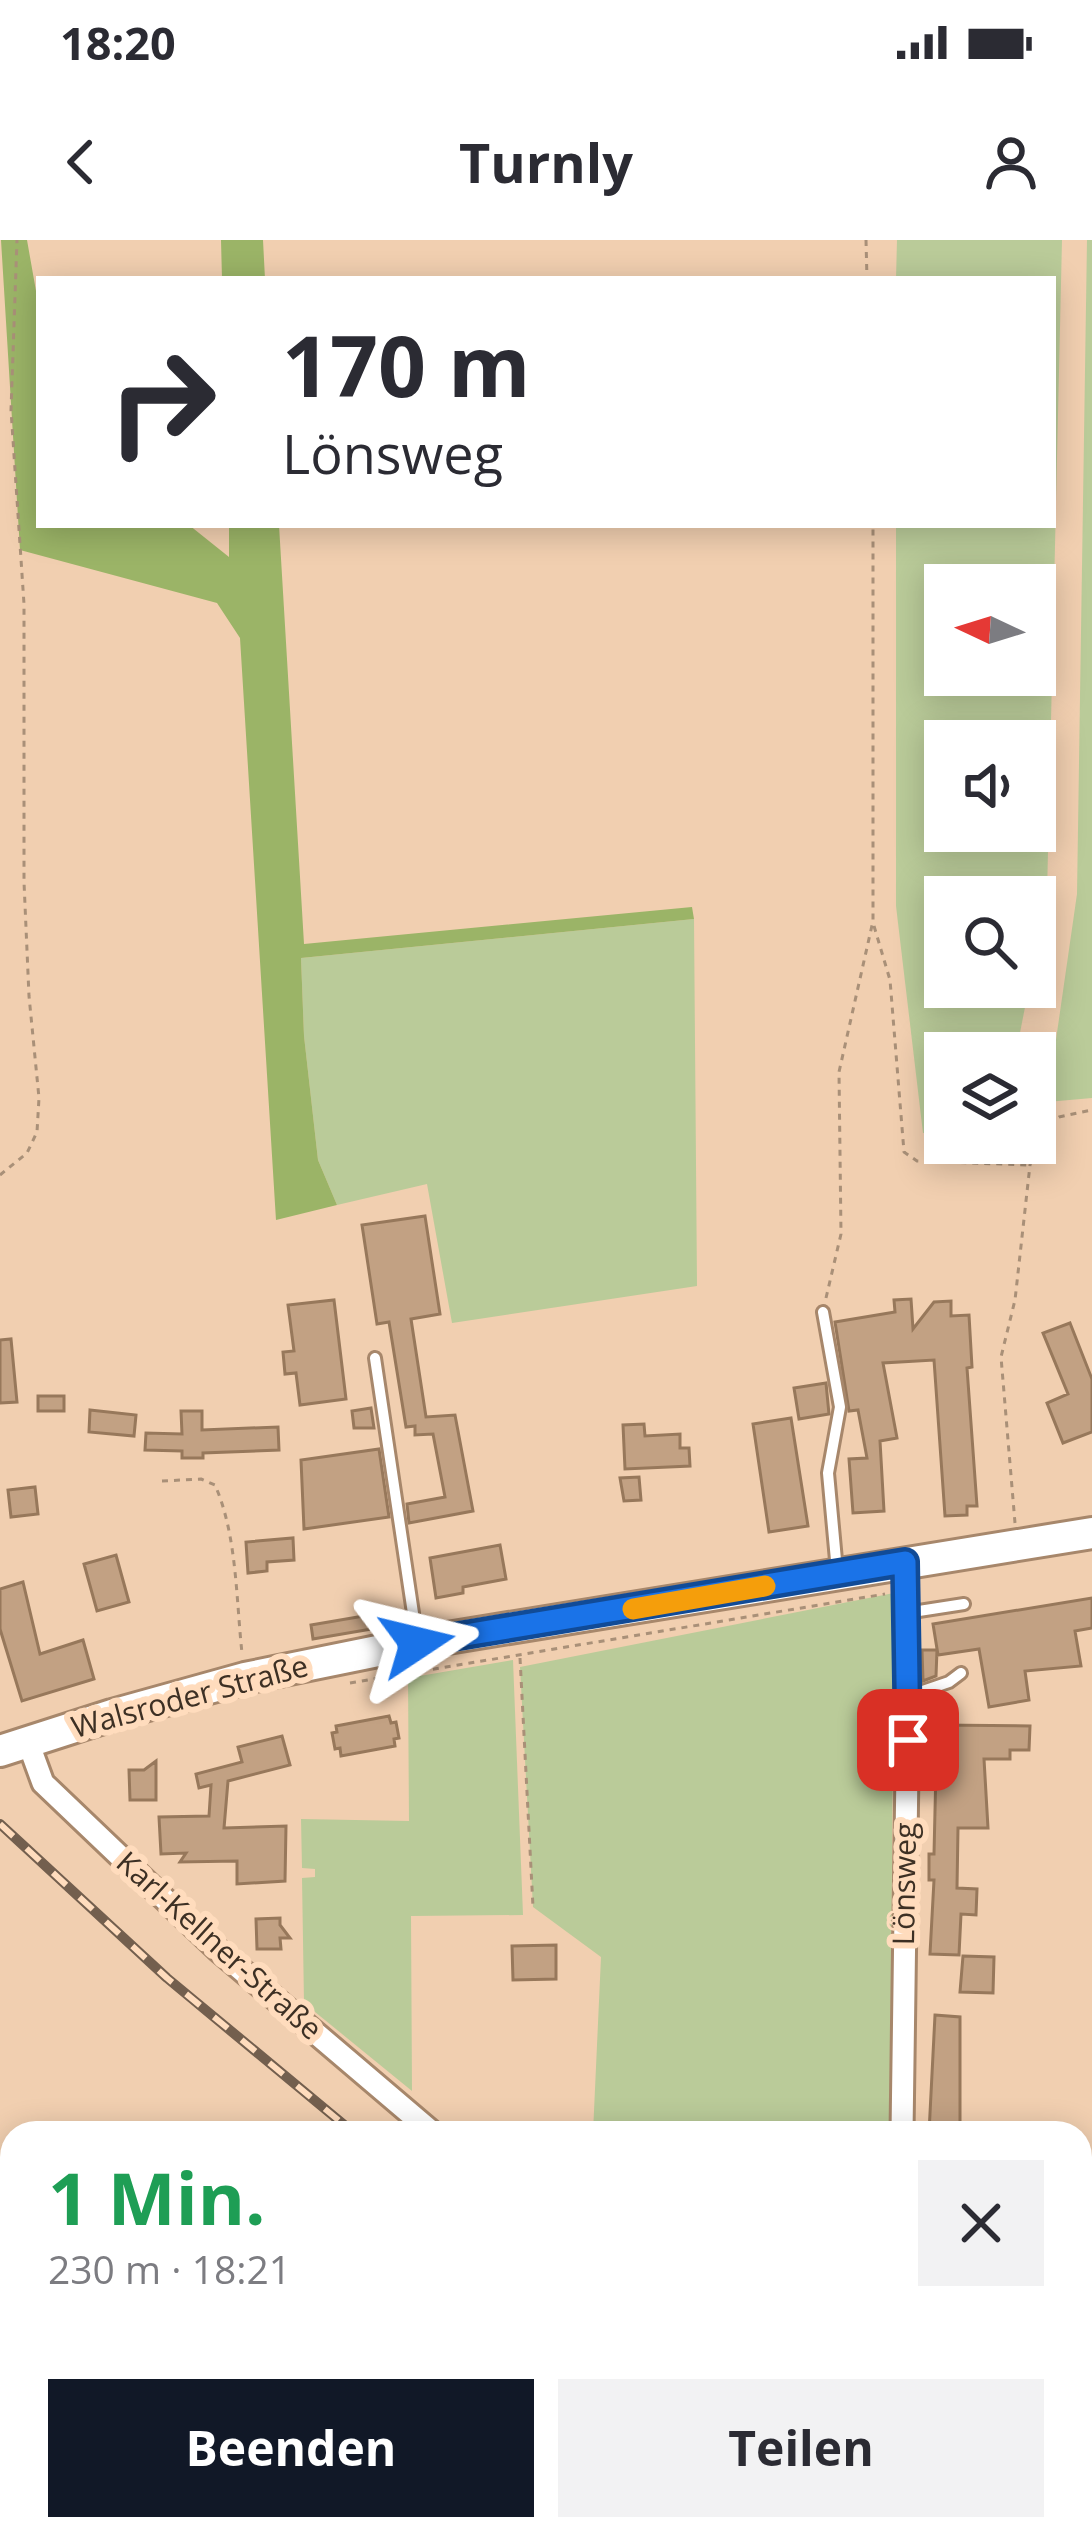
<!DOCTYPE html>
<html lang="de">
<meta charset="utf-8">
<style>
body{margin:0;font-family:"Open Sans",sans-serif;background:#f2f2f3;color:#2b2b33;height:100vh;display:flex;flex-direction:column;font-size:45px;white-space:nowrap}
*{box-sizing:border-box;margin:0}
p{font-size:39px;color:#7c7c81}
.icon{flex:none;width:66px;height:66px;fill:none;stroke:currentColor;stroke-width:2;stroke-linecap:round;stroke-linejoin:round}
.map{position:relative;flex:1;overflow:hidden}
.panel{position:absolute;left:0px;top:1881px;width:1092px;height:420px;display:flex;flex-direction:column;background:#fff;border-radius:36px 36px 0 0;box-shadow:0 6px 30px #0003}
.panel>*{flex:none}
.hud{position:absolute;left:36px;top:36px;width:1020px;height:252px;border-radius:0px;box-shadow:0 6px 30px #0003;background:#fff;color:#2b2b33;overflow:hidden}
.needle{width:78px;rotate:274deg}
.tools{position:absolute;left:924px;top:324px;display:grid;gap:24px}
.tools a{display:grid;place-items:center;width:132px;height:132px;border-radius:0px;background:#fff;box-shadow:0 6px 30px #0003;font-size:60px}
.pin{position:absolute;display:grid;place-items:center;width:102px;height:102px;color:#fff;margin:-51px;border-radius:24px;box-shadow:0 6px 18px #0006}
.me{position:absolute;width:132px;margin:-66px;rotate:80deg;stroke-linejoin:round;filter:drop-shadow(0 0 9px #0008)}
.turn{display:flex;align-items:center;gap:42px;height:252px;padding:0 48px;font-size:54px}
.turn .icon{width:156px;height:156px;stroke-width:2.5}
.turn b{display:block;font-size:84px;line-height:102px}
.round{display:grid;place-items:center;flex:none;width:126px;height:126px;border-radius:0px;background:#f2f2f3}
.head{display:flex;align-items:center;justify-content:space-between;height:204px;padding:0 48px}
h1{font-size:72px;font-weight:700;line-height:90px;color:#1e9e55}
.primary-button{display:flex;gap:24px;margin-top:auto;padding:24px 48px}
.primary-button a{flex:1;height:138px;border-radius:0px;background:#111827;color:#fff;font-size:48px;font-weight:700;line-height:138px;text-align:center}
.primary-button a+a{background:#f2f2f3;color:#2b2b33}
.status{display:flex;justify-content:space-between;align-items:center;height:84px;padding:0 60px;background:#fff;direction:ltr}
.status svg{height:33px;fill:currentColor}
header{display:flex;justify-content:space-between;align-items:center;height:156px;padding:0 48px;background:#fff;font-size:54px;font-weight:700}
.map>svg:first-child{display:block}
.green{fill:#bacb99;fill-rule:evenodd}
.forest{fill:#9bb467}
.building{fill:#c2a183;stroke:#97785b;stroke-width:3}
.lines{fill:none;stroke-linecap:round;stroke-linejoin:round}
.lane-casing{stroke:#a7876b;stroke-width:16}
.street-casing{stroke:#a7876b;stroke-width:27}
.secondary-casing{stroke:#a7876b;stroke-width:36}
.path{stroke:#a99078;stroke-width:3;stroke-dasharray:6 6;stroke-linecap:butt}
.lane{stroke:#fff;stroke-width:10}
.street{stroke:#fff;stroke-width:21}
.secondary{stroke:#fff;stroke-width:30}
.rail-casing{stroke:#735f4e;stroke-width:10}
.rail{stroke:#ffdcbd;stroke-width:6;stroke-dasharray:18;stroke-linecap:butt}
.route-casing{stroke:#114b97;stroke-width:30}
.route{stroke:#1a73e8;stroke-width:21}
.slow{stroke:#f59e0b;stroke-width:21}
.labels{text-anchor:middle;stroke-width:12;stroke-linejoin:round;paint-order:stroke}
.street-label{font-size:30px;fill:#3d3024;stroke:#ffdcbd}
</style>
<div class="status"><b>18:20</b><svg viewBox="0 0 49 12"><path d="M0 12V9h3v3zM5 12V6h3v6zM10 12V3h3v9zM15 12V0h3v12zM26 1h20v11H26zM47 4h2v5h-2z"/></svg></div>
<header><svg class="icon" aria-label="back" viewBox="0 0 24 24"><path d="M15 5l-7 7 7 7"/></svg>Turnly<svg class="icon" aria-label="person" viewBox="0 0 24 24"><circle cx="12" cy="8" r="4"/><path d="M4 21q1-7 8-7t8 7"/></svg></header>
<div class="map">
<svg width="1092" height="2301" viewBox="0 0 1092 2301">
<rect width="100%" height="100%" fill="#f1cfb0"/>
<path class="green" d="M897,0H1062L1047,655L1035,715V657H945V747H1029L1016,813H945V891L923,893L896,666V285H1053V39H896ZM1035,345V435H945V345ZM1035,501V591H945V501Z
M1087,0H1092V858L1047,862L1077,654Z
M694,679L697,1046L452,1083L427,944L337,965L318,920L304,796L301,718Z
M894,1353L890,1893H593L601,1717L533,1667L520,1427Z
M513,1420L523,1675L411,1676L412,1851L304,1763L302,1638L315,1637V1629L302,1628L301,1579L409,1581L408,1438Z"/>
<path class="forest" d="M1,0H27L39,68V285H189L229,317V285H279L304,704L692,667L694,679L301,718L304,796L318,920L337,965L276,980L240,398L217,363L20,310Z
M221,0H263L265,39H222Z"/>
<path class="building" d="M425,976L440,1074L411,1079L426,1177L455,1175L473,1271L409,1283L407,1264L445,1257L433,1194L415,1195V1186L406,1187L389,1082L377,1084L362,985Z
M911,1059L913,1089L934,1062L951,1061V1076L969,1075L972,1127L967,1128L977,1266H967V1275L945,1276L934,1120L883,1123L897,1198L880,1201L884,1271L853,1273L849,1219L867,1218L858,1170L849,1171L835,1082L895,1072L894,1060Z
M334,1060L346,1159L300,1165L296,1133L285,1134L283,1112L294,1111L288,1065Z
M1070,1083L1092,1139V1192L1063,1203L1047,1163L1068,1154L1043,1093Z
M11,1099L17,1162L0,1163V1100Z
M826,1143L829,1174L799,1179L794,1148Z
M38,1156H64V1171H38Z
M371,1168L374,1188H354L352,1171Z
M90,1170L136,1175L134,1196L89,1192Z
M181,1171H202V1190L278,1187L279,1210L203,1213V1218H182V1211L145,1210L146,1193L182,1194Z
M791,1178L808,1286L769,1292L753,1184Z
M644,1184L645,1196L680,1194V1208H689L690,1226L625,1229L623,1185Z
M379,1209L389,1277L304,1289L301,1220Z
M639,1237L641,1260L624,1261L620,1238Z
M35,1247L38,1274L11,1277L8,1250Z
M293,1298L294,1320L267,1322V1331L248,1333L246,1302Z
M500,1305L506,1339L463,1347V1353L436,1358L430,1318Z
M116,1315L129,1362L97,1371L84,1324Z
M23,1342L40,1414L83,1400L94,1439L22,1461L0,1389V1349Z
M1092,1358V1388L1075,1391L1081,1426L1025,1431L1029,1460L989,1467L979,1409L938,1415L933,1384Z
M387,1372L389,1386L313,1399L311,1385Z
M922,1410H937L936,1436L923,1441Z
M389,1476L391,1483L396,1482L399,1498L394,1499L395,1506L341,1516L340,1508L335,1509L332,1493L337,1492L336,1486Z
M937,1485L1030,1486L1029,1510H1010V1519H984L988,1588H958L957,1648L977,1649L976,1675L961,1674L959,1715L930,1714L934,1640H929V1614H934Z
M282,1496L290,1525L228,1541L224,1588L286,1586L285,1641L237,1644V1621L180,1622L186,1613L161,1614L159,1577L209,1576L211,1545L199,1548L196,1534L242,1522L238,1507Z
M156,1521V1560H130L129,1530H144Z
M280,1678V1685L290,1698H280L281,1709H257L256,1679Z
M556,1705V1739L513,1740L512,1706Z
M963,1716L994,1717L993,1753L960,1752Z
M935,1775L960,1777V1893H929Z"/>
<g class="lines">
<g class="lane-casing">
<path id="lane" d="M823,1072L840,1167L828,1233L837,1331
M375,1118L417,1400
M906,1373L964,1364
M908,1456L949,1442L961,1433
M40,2289L41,2301
M212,2289V2291
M0,2290L13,2289
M305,2301L307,2289"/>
</g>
<g class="street-casing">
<path id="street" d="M28,1502L43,1543L218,1710L433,1893
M902,1893L908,1456L905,1322
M1080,2144L1092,2145
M463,2289L523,2301"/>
</g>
<g class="secondary-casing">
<path id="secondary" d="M0,1511L112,1475L245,1438L417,1403L1092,1293"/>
</g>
<path class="path" d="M866,0L867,39
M874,686L890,740L904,912L917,921L1028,925
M0,935L27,913L37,892L39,858L29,756L24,642V364L11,170L17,0
M826,1058L841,994L839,832L873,681V285
M162,1241L201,1239L215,1245C237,1295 236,1358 242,1413
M1015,1283L1001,1117L1015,1060L1030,925L1042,888L1059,877L1092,870
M520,1418L533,1667
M350,1443L885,1354
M0,2123L12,2124"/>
<use href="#lane" class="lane"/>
<use href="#street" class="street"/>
<use href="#secondary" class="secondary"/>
<g class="rail-casing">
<path id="rail" d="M0,1584L167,1738L354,1893
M0,2182L12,2183
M0,2231L12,2229
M695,2289L736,2301
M748,2289L788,2301
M906,2289L926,2301"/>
</g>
<use href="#rail" class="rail"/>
</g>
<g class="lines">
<g class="route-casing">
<path id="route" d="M417,1403L905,1322L908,1500"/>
</g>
<use href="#route" class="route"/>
<path class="slow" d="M633,1369L765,1346"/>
</g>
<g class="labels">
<g class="street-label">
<text transform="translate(190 1457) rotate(-15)" y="10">Walsroder Straße</text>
<text transform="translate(905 1644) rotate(-89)" y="10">Lönsweg</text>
<text transform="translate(219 1706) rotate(42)" y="10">Karl-Kellner-Straße</text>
</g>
</g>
</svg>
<div class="tools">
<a><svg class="needle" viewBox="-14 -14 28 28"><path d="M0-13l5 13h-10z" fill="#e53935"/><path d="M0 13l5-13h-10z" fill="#7c7c81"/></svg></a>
<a><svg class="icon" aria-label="sound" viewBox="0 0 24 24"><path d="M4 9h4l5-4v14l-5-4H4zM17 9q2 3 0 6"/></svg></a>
<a><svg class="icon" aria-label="search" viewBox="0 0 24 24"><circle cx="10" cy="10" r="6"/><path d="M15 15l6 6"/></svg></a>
<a><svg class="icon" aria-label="layers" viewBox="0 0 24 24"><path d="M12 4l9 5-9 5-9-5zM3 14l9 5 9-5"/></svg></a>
</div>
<div class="pin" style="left:908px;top:1500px;background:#d93025"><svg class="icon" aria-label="arrive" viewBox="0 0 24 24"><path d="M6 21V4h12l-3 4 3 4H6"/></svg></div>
<svg class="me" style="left:417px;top:1403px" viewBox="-20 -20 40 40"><path d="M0-17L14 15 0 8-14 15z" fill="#1a73e8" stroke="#fff" stroke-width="4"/></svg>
<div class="hud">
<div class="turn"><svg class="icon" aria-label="right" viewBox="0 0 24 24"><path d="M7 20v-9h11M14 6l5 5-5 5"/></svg><div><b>170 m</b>Lönsweg</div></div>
</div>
<section class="panel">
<div class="head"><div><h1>1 Min.</h1><p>230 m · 18:21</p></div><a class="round"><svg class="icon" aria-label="close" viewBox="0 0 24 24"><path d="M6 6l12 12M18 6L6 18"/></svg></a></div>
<div class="primary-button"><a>Beenden</a><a>Teilen</a></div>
</section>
</div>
